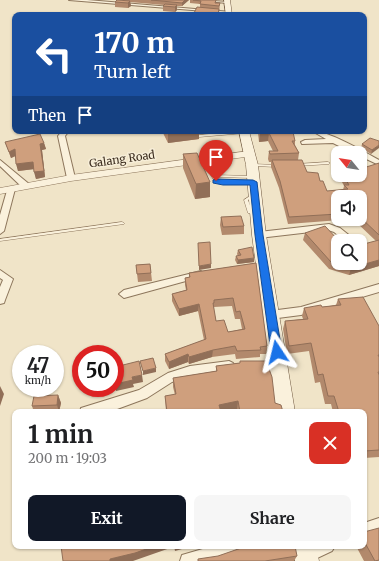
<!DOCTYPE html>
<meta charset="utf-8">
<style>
body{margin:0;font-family:Merriweather,serif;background:#f6f6f6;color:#202124;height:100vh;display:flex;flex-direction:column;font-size:15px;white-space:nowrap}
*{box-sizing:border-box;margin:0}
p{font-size:13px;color:#757577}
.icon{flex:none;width:22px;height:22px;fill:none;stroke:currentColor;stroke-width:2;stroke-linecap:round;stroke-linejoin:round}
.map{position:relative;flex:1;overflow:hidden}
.sheet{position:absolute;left:12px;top:409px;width:355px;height:140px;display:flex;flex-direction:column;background:#fff;border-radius:8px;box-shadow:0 1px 3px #0004}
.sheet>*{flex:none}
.hud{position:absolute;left:12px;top:12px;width:355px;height:122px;border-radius:8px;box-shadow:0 1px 3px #0004;background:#1a4fa0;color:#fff;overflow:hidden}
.needle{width:26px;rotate:300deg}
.buttons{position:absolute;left:331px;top:146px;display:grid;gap:8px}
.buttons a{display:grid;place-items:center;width:36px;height:36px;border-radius:8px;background:#fff;box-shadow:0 1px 3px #0004;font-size:20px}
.speed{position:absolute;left:12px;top:345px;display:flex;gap:8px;font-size:20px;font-weight:700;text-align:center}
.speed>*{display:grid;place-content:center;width:52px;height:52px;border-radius:50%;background:#fff;box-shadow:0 1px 3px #0004;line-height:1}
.speed small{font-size:10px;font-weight:400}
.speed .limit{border:6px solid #d22;background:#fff;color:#111}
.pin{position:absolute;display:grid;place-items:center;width:34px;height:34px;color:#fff;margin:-41px -17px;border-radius:50% 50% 50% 0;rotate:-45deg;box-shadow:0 0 4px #0007}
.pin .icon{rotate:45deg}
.me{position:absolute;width:44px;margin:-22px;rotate:350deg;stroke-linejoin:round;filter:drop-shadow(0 0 3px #0008)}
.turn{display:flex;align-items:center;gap:14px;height:84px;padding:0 16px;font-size:18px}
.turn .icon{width:52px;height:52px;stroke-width:2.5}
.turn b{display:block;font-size:28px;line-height:34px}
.then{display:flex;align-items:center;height:38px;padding:0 16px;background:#0003;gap:8px;font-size:15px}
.round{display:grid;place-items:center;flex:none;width:42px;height:42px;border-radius:8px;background:#f6f6f6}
.head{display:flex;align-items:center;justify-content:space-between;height:68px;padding:0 16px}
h1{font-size:24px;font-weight:700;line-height:30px}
.primary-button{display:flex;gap:8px;margin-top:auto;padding:8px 16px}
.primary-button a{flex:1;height:46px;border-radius:8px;background:#111827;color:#fff;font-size:16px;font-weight:700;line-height:46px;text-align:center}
.primary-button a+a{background:#f6f6f6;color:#202124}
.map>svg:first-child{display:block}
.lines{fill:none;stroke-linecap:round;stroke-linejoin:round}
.service-casing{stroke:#8d765c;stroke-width:1}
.minor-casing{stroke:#8d765c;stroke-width:2}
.tertiary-casing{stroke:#8d765c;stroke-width:1}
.secondary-casing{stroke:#6f573f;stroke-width:1}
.service{fill:#faf1dc;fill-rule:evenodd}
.minor{fill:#faf1dc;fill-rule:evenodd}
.tertiary{fill:#faf1dc;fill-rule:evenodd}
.secondary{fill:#faf1dc;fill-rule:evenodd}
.wall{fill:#b2896c;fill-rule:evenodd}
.shaded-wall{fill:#916f58}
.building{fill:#cf9f7d;stroke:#916f58;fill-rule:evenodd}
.route{fill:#1a73e8;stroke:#114b97}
.labels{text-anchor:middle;stroke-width:3;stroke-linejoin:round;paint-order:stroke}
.far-street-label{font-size:11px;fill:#3d2e20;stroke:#f7eed8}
</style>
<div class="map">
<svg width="379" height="561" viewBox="0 0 379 561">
<rect width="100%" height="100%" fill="#f0e4c8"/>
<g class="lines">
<g class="service-casing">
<path id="service" d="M244,131L246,132L245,133L199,137L197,136L199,135Z
M203,159H205L214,175L253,176L255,177L253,178L216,177L217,180L253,181L255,182L253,183L215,182L202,160Z
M328,162L330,163L329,164L298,166L296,165L298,164Z
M252,164L277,165L279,166L277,167L253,166H252Z
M253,194H255L256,195L248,200L252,211L258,214L256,215L248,213L244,200Z
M122,222L124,223V224L0,241V239Z"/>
</g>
<g class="minor-casing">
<path id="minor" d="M69,0H87L231,12L229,13Z
M196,0L229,2L227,3Z
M62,131H69L65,136L75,178L71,180L67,178L58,136Z
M312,131C329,131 363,151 379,160V165L360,156V153H353L333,143L302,144L301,142L305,140L326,139Z
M0,160L29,184V188H23L0,166Z
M8,187H11L15,189L4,231L0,234V215Z
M329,224L340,228L355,240L345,241L334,232L328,230L259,238L254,235L259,232Z
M0,270L13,279L5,300L4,303L0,304V287L3,280L0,278Z
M201,271L206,274L204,276L124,298L119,294L124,290Z
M379,284V292L301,315L270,319L266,318L265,315L266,312L270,311L301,307Z
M229,361L233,363L235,366L233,369L190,376L172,382L147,398L109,412H80L81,408L139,390L168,373L190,366Z
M379,518V534L364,539V523Z
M213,546H248L245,551L215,561H180L182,555Z
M309,546H335L332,551L311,561H300L298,555L300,549Z"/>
</g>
<g class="tertiary-casing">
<path id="tertiary" d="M249,151L254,154L252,156L71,181L0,194V188L71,175Z"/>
</g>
<g class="secondary-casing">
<path id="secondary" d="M224,0H230L232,15H226Z
M239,131H249L258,165L266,235L295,412H275L252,235L246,165Z
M292,546H316L319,561H295Z"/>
</g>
<use href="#service" class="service"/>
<use href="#minor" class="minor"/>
<use href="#tertiary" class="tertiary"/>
<use href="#secondary" class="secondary"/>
</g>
<path class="wall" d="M123,0H189L182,6H177V10L175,12L163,11V6L164,5L130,2L131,6L128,8L115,7V2L123,1Z
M190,0H216V3H220L219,14H220V15H193L200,7V4L190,3Z
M162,131H199V139L168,143Z
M255,131H285L295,141V145L299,153L298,160L307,172L320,181L327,191L343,190L344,186L340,178V175H360L379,163V266L349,275L329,269L303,240L305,233L338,263L376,241L356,222L357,221L353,219L288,224L279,188L271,167V162H269L268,159L269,151H273L268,141L259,142L258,133H255ZM338,197H360V219H338Z
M379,141L371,154L361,148L362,144Z
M5,142L44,143L46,149L42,150L45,177L36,179L34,169L18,171L16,156L11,158Z
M183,154L210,182V197L195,199L183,168Z
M221,217L244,226V234L222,235L220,225Z
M238,250L254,262L237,264L235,260L236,256H238L237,254Z
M256,263L267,346L266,354H260V357L236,359L235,354L212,357L189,364L188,362L169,369L165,361V354L204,340L198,311L179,316L172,301V294L186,290L185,285V278L189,277V273ZM232,306L235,319H240L242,329L228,332L216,321L214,310V307Z
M150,264L152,281L138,282L136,265Z
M338,299L379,326V457L364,458V412H333L331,404H325L320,382L315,383L309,351L287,354L283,329L285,321L303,319L302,316L304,308L322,307L336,305Z
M240,361L283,412H237V410L226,412H166L165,396L175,395L173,387V378L216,371V366L240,363Z
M58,395L61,403L59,412H34L32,406Z
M364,532L379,561H364L356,546H364Z
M297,556L294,561H198V559Z"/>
<path class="shaded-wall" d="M185,0H189L182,6V3Z
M130,1L131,6L128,8V3Z
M177,5V10L175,12V7Z
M190,131H199V139L168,143V134Z
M269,133L268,141L259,142L260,134Z
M44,143L46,149L42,150L45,177L36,179L34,172L40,144Z
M379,145V148L371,154L372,150Z
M15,149L17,155L11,158L9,152Z
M33,162L35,169L18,171L16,164Z
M210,182V197L195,199L196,184Z
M254,258V262L237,264L238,260Z
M379,260V266L349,275L351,268Z
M211,264V268L199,270V266Z
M199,304L198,311L179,316V309Z
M213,350L212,357L189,364V357Z
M188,354V362L169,369V362Z
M156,368V372L143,375V371Z
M142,375L143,382L133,384L134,387L116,391L115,384L132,377Z
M0,386L4,394L0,406Z
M58,395L61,403L59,412L57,405Z
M238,401L237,410L226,412H219V405Z
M155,546H173V547L133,561H110V559Z
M174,546H182V549L175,551Z"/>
<path class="building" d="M117,0L130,1L128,3L115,2Z
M151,0H185L182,3Z
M193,0H216L215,3H220L219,6L200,4L201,1Z
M165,4L177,5L175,7L163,6Z
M197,7L219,9L218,14H220L219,15H193Z
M166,131H190L168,134Z
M259,131H285V132H293L295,141H292L299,153L270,154L269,151H278L269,133L260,134Z
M40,134L44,143L40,144L44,171L34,172L33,162L16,164L15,149L9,152L5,142Z
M370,138L379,141V145L372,150L362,144Z
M197,153L210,182L196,184L183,154Z
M272,160H302L307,172L318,173L320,181H323L327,191L348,189L344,185H349L343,175H360V169L379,163V235L360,217V197H338V214L289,217L280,181Z
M241,216L244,226L223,227L221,217Z
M325,226L339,241H338V263H360V245L379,240V260L351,268L331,262L305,233Z
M210,242L211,264L199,266L198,243Z
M252,247L254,258L238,260L236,256L241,255L238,250Z
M256,263L267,346L260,347L261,350L237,351L235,346L213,350L189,357L188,354L169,362L165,354L206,339L199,304L179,309L172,294L187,290L185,278L190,277L189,273ZM233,298L236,312L240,311L245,329L228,332L224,320L216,321L213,303H214V300Z
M150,264L151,273L137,274L136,265Z
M363,297L379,326V355H378L379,357V372H378L379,375V450L364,451V412H339L334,396H328L323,374L318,375L311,343L289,346L285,321L308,319L304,308L321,305L322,307L341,305L338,299Z
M153,358L156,368L143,371L140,361Z
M139,361L142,375L132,377L133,380L115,384V367Z
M240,361H266L272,377L275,403L281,405L283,412H240L238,401L219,405L221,412H167L165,396L176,394L173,378L217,371L216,366L240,363Z
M58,395L57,405L32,406L34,396Z
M379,528V560L375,561L364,541V532Z
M61,546H155L135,553L110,559V561H63Z
M247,546H295L297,556L265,561H198V559L218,556Z"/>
<path class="route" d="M216,179L253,180L257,182L263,235L282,352L280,355H273L271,352L255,235L250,185H223L213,183V180Z"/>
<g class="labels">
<g class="far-street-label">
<text transform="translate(122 159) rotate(-8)" y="4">Galang Road</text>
</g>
</g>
</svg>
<div class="buttons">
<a><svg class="needle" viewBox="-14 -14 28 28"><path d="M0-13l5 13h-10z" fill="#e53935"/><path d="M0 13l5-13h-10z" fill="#757577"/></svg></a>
<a><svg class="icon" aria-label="sound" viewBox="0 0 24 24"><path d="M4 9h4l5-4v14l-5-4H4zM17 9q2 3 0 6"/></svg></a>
<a><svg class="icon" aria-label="search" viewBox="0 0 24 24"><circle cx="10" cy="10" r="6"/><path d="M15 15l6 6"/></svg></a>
</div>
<div class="speed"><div>47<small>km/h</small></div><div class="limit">50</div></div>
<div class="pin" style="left:216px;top:181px;background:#d93025"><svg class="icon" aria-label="arrive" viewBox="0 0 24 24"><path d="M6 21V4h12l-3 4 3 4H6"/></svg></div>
<svg class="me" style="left:277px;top:352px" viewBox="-20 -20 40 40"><path d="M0-17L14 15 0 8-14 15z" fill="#1a73e8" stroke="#fff" stroke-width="4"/></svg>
<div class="hud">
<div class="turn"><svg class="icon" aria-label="left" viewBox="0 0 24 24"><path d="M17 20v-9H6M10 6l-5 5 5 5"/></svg><div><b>170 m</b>Turn left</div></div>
<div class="then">Then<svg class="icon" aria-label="arrive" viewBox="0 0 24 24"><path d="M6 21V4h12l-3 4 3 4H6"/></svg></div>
</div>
<section class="sheet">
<div class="head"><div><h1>1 min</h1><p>200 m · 19:03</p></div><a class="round" style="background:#d93025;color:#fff"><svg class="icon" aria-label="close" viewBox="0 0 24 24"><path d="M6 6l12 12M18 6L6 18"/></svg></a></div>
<div class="primary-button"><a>Exit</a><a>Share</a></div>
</section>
</div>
